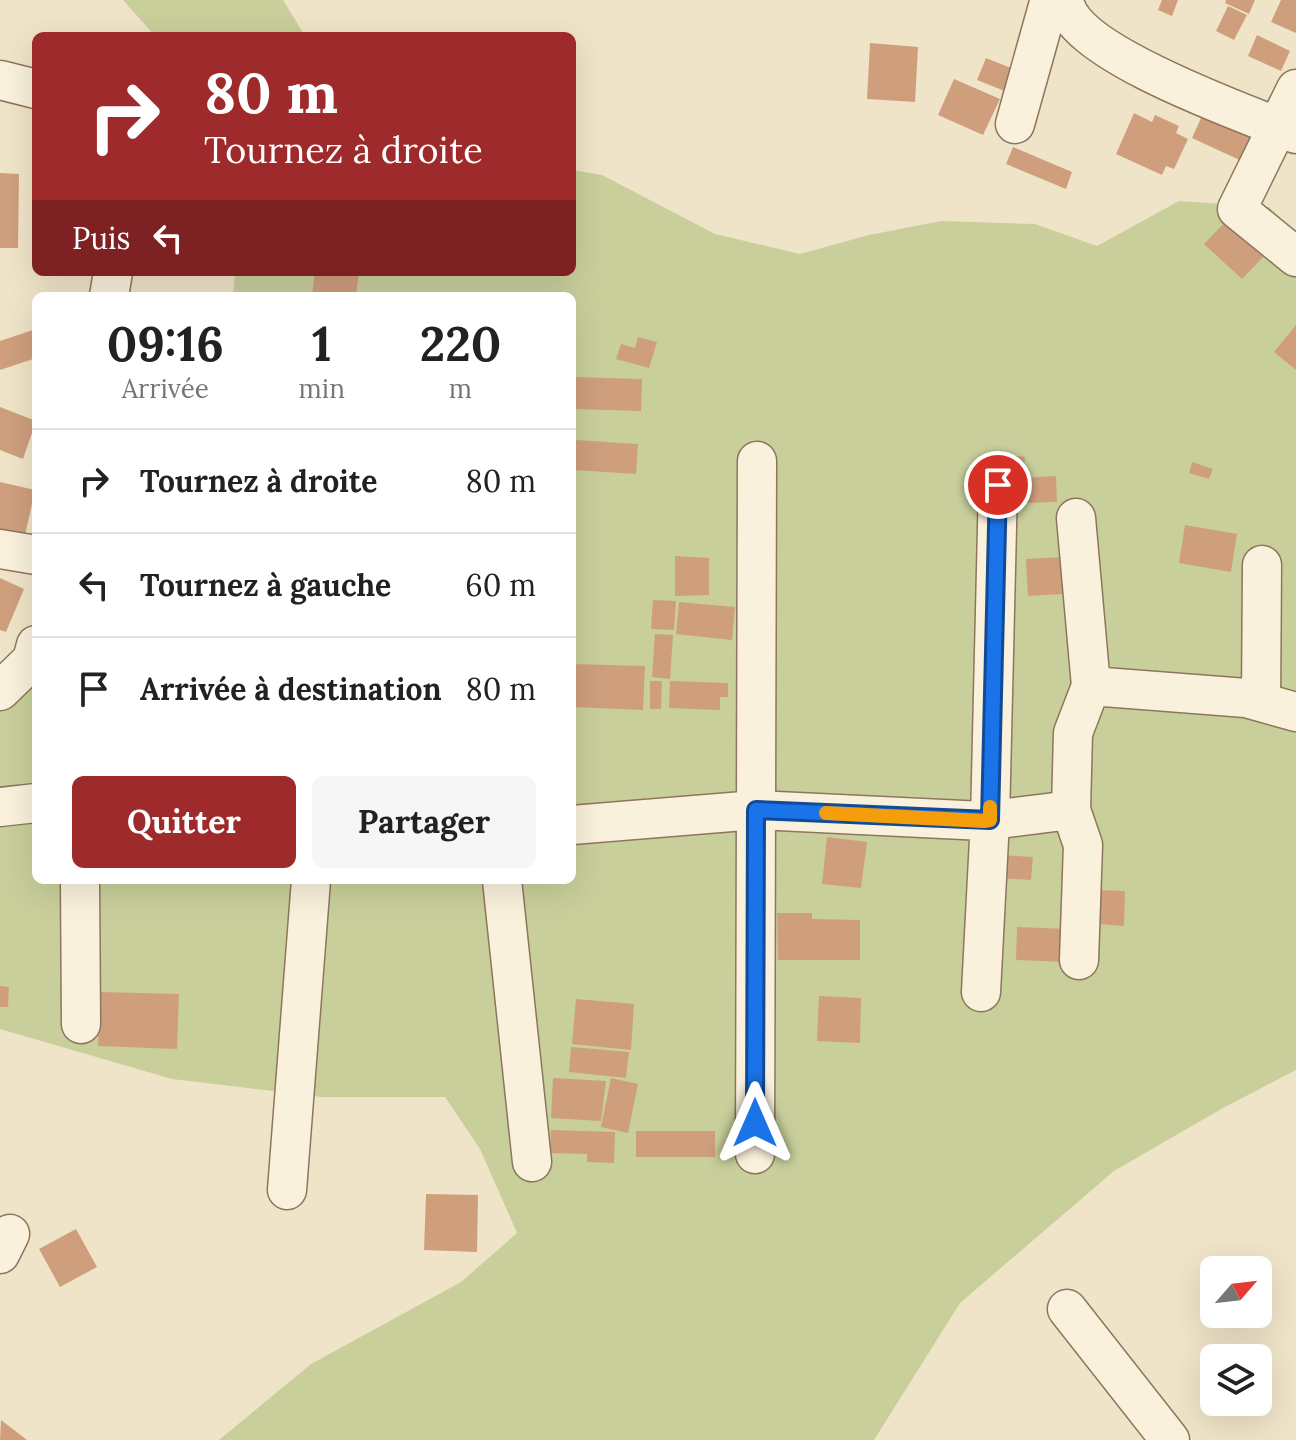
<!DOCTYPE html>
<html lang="fr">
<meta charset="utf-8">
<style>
body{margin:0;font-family:Lora,serif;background:#f6f6f6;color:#222;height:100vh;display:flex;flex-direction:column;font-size:30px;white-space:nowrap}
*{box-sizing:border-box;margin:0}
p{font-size:26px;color:#767676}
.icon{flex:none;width:44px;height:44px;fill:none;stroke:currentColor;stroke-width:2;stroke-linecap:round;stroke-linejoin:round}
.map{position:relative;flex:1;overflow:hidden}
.details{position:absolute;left:32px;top:292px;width:544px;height:592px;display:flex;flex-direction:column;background:#fff;border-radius:12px;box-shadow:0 8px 32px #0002}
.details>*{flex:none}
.guide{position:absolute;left:32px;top:32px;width:544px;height:244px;border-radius:12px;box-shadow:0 8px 32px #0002;background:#9e2a2b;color:#fff;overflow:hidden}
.needle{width:52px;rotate:62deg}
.fabs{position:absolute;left:1200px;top:1256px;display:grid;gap:16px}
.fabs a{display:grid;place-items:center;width:72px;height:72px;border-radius:12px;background:#fff;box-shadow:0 8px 32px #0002;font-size:40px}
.pin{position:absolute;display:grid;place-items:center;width:68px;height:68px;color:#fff;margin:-34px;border:4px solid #fff;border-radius:50%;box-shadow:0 2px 8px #0007}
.me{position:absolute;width:88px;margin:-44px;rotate:0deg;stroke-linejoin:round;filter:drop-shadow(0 0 6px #0008)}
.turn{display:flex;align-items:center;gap:28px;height:168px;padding:0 40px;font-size:36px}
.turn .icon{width:104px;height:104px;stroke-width:2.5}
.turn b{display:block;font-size:56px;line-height:68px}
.then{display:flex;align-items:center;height:76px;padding:0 40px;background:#0003;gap:16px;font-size:30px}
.eta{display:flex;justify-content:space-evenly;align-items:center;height:136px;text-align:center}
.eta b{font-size:48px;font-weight:800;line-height:56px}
.primary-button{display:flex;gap:16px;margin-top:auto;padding:16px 40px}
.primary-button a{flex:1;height:92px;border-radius:12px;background:#9e2a2b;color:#fff;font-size:32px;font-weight:800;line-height:92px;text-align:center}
.primary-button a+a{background:#f6f6f6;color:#222}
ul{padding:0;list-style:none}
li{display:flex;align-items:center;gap:24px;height:104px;padding:0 40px;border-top:2px solid #e0e0e0}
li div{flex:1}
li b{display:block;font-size:30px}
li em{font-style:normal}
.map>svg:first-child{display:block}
.green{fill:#c9cf9b}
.building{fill:#cf9f7d}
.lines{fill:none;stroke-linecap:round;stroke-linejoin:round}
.minor-casing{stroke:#8d765c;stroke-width:41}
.minor{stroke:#faf1dc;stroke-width:38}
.route-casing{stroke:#114b97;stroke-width:20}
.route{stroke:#1a73e8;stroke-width:14}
.slow{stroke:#f59e0b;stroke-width:14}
</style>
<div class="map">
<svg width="1296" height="1440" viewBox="0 0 1296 1440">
<rect width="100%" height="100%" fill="#f0e4c8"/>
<path class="green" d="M123,0H283L305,36H155Z
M572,170L602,175L715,234L800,254L869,235L941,221L1035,224L1097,246L1179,201L1269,207L1296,232V1070L1223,1108L1114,1171L960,1303L874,1440H219L311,1364L461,1282L517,1233L480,1149L445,1097H322L172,1079L0,1029V680L36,646V880H572V296H233L235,272H572Z"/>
<path class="building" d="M1162,0H1178L1172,16L1158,10Z
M1226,0H1255L1249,14L1225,3Z
M1281,0H1296V33L1271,22Z
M1228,6L1247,15L1234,40L1216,31Z
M1257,35L1290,51L1281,71L1248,56Z
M870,43L918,47L915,102L867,99Z
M986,58L1016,70L1007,92L977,80Z
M954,79L1000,99L983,135L938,115Z
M1205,109L1259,134L1246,163L1192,138Z
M1134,113L1152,122L1155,115L1179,126L1176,133L1188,139L1174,169L1166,166L1162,175L1116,154Z
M1013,147L1072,172L1066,189L1006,164Z
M0,173L19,174L18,248H0Z
M1232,215L1270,250L1242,279L1204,244Z
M315,272H359L356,296H312Z
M1296,325V370L1274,352Z
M36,329V358L0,370V341Z
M638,337L657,342L649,368L616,359L621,344L635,348Z
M573,377L642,379L641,411L572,409Z
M0,407L36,421L23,459L0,450Z
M576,440L638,444L636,474L574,470Z
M1003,454L1025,457L1023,477L1000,474Z
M1192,462L1213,469L1209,479L1189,473Z
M1056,476L1057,502L1025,503L1024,478Z
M0,482L35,490L24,540L0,535Z
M1185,525L1237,534L1231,572L1179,563Z
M675,556L709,558V595L675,596Z
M1062,557L1064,594L1028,596L1026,559Z
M0,578L24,589L6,632L0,630Z
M653,600L676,601L674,630L651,629Z
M679,602L735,607L732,640L676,634Z
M655,634L673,635L670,679L652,677Z
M572,664L645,666L643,710L572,707Z
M650,681H662L661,709H650Z
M670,681L728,683V697H720V710L669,708Z
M827,837L867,842L861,888L822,884Z
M999,855L1033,857L1031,880L997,878Z
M1099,890L1125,891L1124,926L1098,924Z
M777,913H812V919L860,920V960H778Z
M1017,927L1067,929L1066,962L1016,960Z
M0,986L9,987L8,1007H0Z
M100,992L179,994L177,1049L98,1046Z
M819,996L861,998L860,1043L817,1041Z
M576,999L634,1004L631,1050L572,1044Z
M571,1047L629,1052L626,1078L569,1072Z
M553,1078L606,1081L601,1121L551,1118Z
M611,1078L638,1084L628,1133L601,1127Z
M551,1130L615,1132L614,1163L587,1162V1154L550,1153Z
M636,1131H715V1157H636Z
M426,1194L478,1195L477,1252L424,1250Z
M76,1229L97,1267L60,1287L39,1249Z
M1,1420L27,1440H0Z"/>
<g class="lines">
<g class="minor-casing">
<path id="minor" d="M1064,0C1072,54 1247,114 1296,134
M0,80L36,89
M1296,89L1237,209L1296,257
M1015,124L1048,6
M109,296L113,272
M1076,518L1091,686L1073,733L1071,810L1083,845L1079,960
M0,549L36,555
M1091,686L1246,698L1296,712
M0,691L32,660L36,645
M1261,702L1262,565
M0,807L36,803
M572,825L756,810L984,821L1071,810
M80,880L81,1024
M502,880L532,1162
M981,992L990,820L998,485
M755,1154L757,461
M287,1190L311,880
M0,1254L10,1234
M1067,1309L1170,1440"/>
</g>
<use href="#minor" class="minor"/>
</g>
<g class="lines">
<g class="route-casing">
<path id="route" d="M755,1123L756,810L990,820L998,485"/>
</g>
<use href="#route" class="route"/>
<path class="slow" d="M826,813L984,821L990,820V807"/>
</g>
</svg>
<div class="fabs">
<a><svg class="needle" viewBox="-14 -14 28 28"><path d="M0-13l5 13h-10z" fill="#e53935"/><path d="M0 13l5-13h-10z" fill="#767676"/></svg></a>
<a><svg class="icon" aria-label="layers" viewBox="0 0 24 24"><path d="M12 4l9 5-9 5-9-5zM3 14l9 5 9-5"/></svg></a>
</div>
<div class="pin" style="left:998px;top:485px;background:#d93025"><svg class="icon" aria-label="arrive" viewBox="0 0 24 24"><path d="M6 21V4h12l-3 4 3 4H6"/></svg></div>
<svg class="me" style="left:755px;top:1123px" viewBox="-20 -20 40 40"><path d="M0-17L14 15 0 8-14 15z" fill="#1a73e8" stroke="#fff" stroke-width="4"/></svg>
<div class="guide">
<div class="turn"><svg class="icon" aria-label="right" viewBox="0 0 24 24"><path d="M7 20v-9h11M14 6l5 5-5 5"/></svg><div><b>80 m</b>Tournez à droite</div></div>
<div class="then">Puis<svg class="icon" aria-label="left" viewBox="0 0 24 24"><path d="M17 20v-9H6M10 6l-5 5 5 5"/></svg></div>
</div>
<section class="details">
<div class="eta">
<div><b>09:16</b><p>Arrivée</p></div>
<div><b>1</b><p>min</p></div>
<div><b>220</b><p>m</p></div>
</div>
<ul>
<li><svg class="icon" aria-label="right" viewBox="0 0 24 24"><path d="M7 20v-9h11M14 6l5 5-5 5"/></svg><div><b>Tournez à droite</b></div><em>80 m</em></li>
<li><svg class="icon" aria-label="left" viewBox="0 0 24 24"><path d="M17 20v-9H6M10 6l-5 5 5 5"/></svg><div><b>Tournez à gauche</b></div><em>60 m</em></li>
<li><svg class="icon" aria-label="arrive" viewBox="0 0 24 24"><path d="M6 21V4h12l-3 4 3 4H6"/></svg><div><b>Arrivée à destination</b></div><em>80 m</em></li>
</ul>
<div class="primary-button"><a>Quitter</a><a>Partager</a></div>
</section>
</div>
